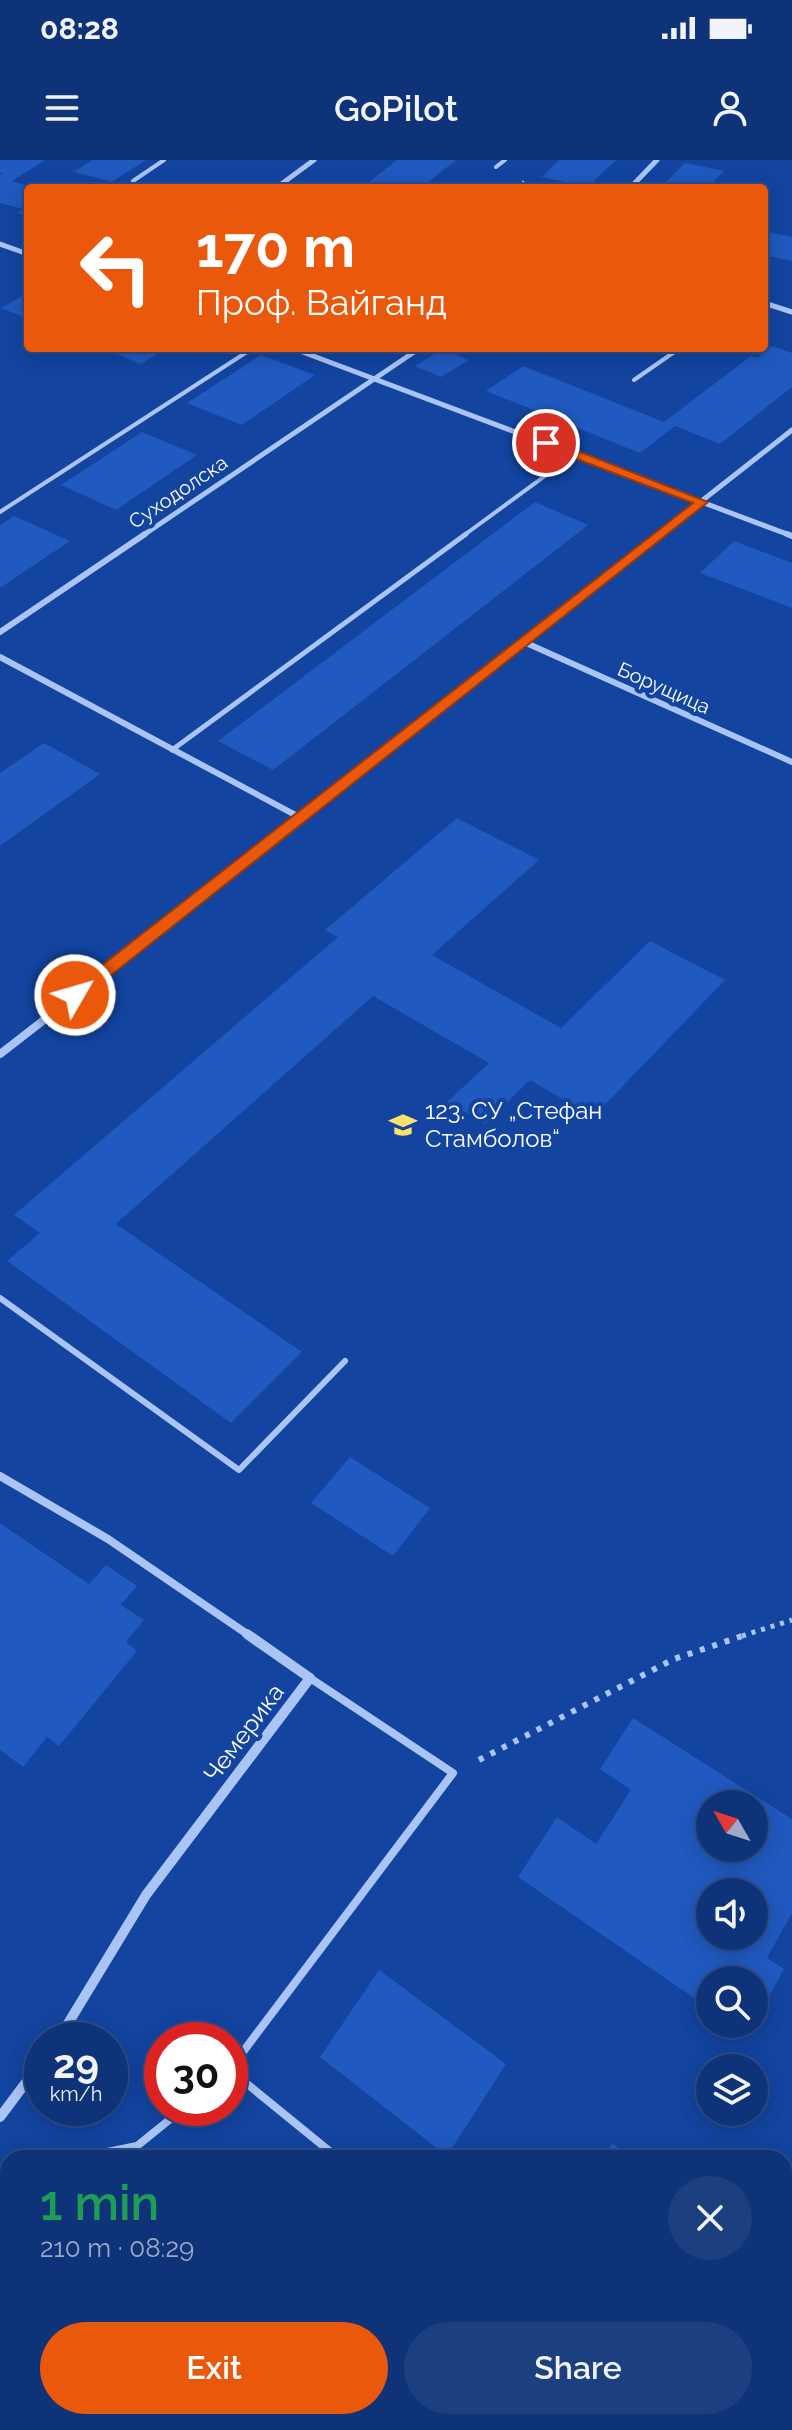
<!DOCTYPE html>
<meta charset="utf-8">
<style>
body{margin:0;font-family:Raleway,sans-serif;background:#1c3f80;color:#f1f3f6;height:100vh;display:flex;flex-direction:column;font-size:30px;white-space:nowrap}
*{box-sizing:border-box;margin:0}
p{font-size:26px;color:#9baac6}
.icon{flex:none;width:44px;height:44px;fill:none;stroke:currentColor;stroke-width:2;stroke-linecap:round;stroke-linejoin:round}
.map{position:relative;flex:1;overflow:hidden}
.sheet{position:absolute;left:0px;top:1990px;width:792px;height:280px;display:flex;flex-direction:column;background:#0e3378;border-radius:24px 24px 0 0;box-shadow:0 4px 20px #0003,0 0 0 2px #2e4e8a}
.sheet>*{flex:none}
.top-card{position:absolute;left:24px;top:24px;width:744px;height:168px;border-radius:8px;box-shadow:0 4px 20px #0003,0 0 0 2px #2e4e8a;background:#ea580c;color:#fff;overflow:hidden}
.needle{width:52px;rotate:309deg}
.buttons{position:absolute;left:696px;top:1630px;display:grid;gap:16px}
.buttons a{display:grid;place-items:center;width:72px;height:72px;border-radius:50%;background:#0e3378;box-shadow:0 4px 20px #0003,0 0 0 2px #2e4e8a;font-size:40px}
.speed{position:absolute;left:24px;top:1862px;display:flex;gap:16px;font-size:40px;font-weight:700;text-align:center}
.speed>*{display:grid;place-content:center;width:104px;height:104px;border-radius:50%;background:#0e3378;box-shadow:0 4px 20px #0003,0 0 0 2px #2e4e8a;line-height:1}
.speed small{font-size:20px;font-weight:400}
.speed .limit{border:12px solid #d22;background:#fff;color:#111}
.pin{position:absolute;display:grid;place-items:center;width:68px;height:68px;color:#fff;margin:-34px;border:4px solid #fff;border-radius:50%;box-shadow:0 2px 8px #0007}
.me{position:absolute;width:88px;margin:-44px;rotate:52deg;stroke-linejoin:round;filter:drop-shadow(0 0 6px #0008)}
.turn{display:flex;align-items:center;gap:28px;height:168px;padding:0 40px;font-size:36px}
.turn .icon{width:104px;height:104px;stroke-width:2.5}
.turn b{display:block;font-size:56px;line-height:68px}
.round{display:grid;place-items:center;flex:none;width:84px;height:84px;border-radius:42px;background:#1c3f80}
.headline{display:flex;align-items:center;justify-content:space-between;height:136px;padding:0 40px}
h1{font-size:48px;font-weight:600;line-height:60px;color:#1e9e55}
.action{display:flex;gap:16px;margin-top:auto;padding:16px 40px}
.action a{flex:1;height:92px;border-radius:48px;background:#ea580c;color:#fff;font-size:32px;font-weight:600;line-height:92px;text-align:center}
.action a+a{background:#1c3f80;color:#f1f3f6}
.status{display:flex;justify-content:space-between;align-items:center;height:56px;padding:0 40px;background:#0e3378;direction:ltr}
.status svg{height:22px;fill:currentColor}
header{display:flex;justify-content:space-between;align-items:center;height:104px;padding:0 40px;background:#0e3378;font-size:36px;font-weight:600}
.map>svg:first-child{display:block}
.building{fill:#2059bf;fill-rule:evenodd}
.lines{fill:none;stroke-linecap:round;stroke-linejoin:round}
.path-far2{stroke:#aac5f5;stroke-width:3;stroke-dasharray:2 4;stroke-linecap:butt}
.path-far1{stroke:#aac5f5;stroke-width:5;stroke-dasharray:4 6;stroke-linecap:butt}
.path{stroke:#aac5f5;stroke-width:6;stroke-dasharray:5 8;stroke-linecap:butt}
.lane-far3{stroke:#aac5f5;stroke-width:4}
.lane-far2{stroke:#aac5f5;stroke-width:5}
.lane-far1{stroke:#aac5f5;stroke-width:6}
.lane{stroke:#aac5f5;stroke-width:8}
.street-far3{stroke:#aac5f5;stroke-width:5}
.street-far2{stroke:#aac5f5;stroke-width:6}
.street-far1{stroke:#aac5f5;stroke-width:8}
.street{stroke:#aac5f5;stroke-width:10}
.route{fill:#ea580c;stroke:#983908;stroke-width:2}
.labels{text-anchor:middle;stroke-width:8;stroke-linejoin:round;paint-order:stroke}
.far-street-label{font-size:20px;fill:#fff;stroke:#1244a0}
.poi-label{font-size:24px;fill:#fff;stroke:#1244a0;text-anchor:start}
.street-label{font-size:24px;fill:#fff;stroke:#1244a0}
</style>
<div class="status"><b>08:28</b><svg viewBox="0 0 49 12"><path d="M0 12V9h3v3zM5 12V6h3v6zM10 12V3h3v9zM15 12V0h3v12zM26 1h20v11H26zM47 4h2v5h-2z"/></svg></div>
<header><svg class="icon" aria-label="menu" viewBox="0 0 24 24"><path d="M4 6h16M4 12h16M4 18h16"/></svg>GoPilot<svg class="icon" aria-label="person" viewBox="0 0 24 24"><circle cx="12" cy="8" r="4"/><path d="M4 21q1-7 8-7t8 7"/></svg></header>
<div class="map">
<svg width="792" height="2270" viewBox="0 0 792 2270">
<rect width="100%" height="100%" fill="#1244a0"/>
<path class="building" d="M0,0H45L12,21L28,26V56L17,53L23,49L0,43V15L3,13H0Z
M92,0H146L112,22L74,12Z
M397,0H456L421,28H361Z
M559,0H616L588,27L542,17Z
M685,3L724,11L708,28L661,27Z
M764,71L792,77V101L764,95Z
M28,133V159L1,148Z
M773,186L792,193V227L720,284L675,266L640,293L486,231L523,206L664,262L751,196L757,198Z
M102,188H167L141,204Z
M443,189L469,200L441,217L415,206Z
M261,195L315,215L242,265L187,243Z
M142,272L197,295L116,350L61,325Z
M535,342L588,365L273,610L218,581Z
M14,356L70,381L0,428V365Z
M734,381L792,403V448L700,413Z
M44,583L100,614L0,686V613Z
M457,658L539,700L432,795L561,868L650,781L725,820L593,957L530,920L485,964L447,942L489,903L373,836L116,1064L302,1192L231,1263L7,1101L40,1073L14,1055L338,777L325,770Z
M350,1297L430,1348L393,1396L311,1343Z
M0,1363L89,1424L106,1405L137,1426L121,1445L144,1460L126,1482L137,1491L59,1586L47,1577L23,1607L0,1590Z
M633,1558L792,1659V1753L767,1798L784,1809L754,1864V1820H710V1849L518,1717L557,1657L596,1684L631,1630L600,1609ZM710,1644H754V1688H710ZM710,1732H754V1776H710Z
M379,1810L506,1904L447,1996L320,1897Z
M612,1983L632,1998H603Z
M182,2262H303L299,2267L302,2270H176Z"/>
<g class="lines">
<path class="path-far2" d="M522,22L548,28"/>
<path class="path-far1" d="M742,1476L792,1460"/>
<path class="path" d="M479,1600L674,1499L748,1474"/>
<path class="lane-far3" d="M496,7L505,0
M133,21L164,0
M634,220L680,188
M0,352L253,188
M463,376L575,294"/>
<path class="lane-far2" d="M172,590L466,374"/>
<path class="lane-far1" d="M0,1138L239,1310L345,1201"/>
<path class="lane" d="M230,1909L453,1613L310,1518
M230,1910L338,1998
M78,1998L137,1986L184,1948
M0,2013L8,2012
M612,2262L618,2270"/>
<path class="street-far3" d="M276,28L314,0
M630,28L657,0
M0,84L28,94
M764,143L792,152
M292,188L792,376
M142,376L420,188
M657,376L792,270"/>
<path class="street-far2" d="M787,374L792,376
M0,472L145,374
M524,482L792,602
M0,497L301,658
M46,858L660,374"/>
<path class="street-far1" d="M0,894L49,856
M0,1316L108,1379L250,1476"/>
<path class="street" d="M58,1880L146,1735L310,1518L247,1474
M0,1957L42,1901"/>
</g>
<path class="route" d="M542,280H550L708,342L81,839H69V831L693,343L542,286Z"/>
<defs>
<g id="school-bare" transform="scale(2.16)"><path d="M0-5L7-2L0 1L-7-2ZM-4 1L0 2.5L4 1V4Q0 6-4 4Z" fill="#ffe16e" stroke="#1244a0" stroke-width="2.5" paint-order="stroke"/></g>
</defs>
<g fill-rule="evenodd">
<use href="#school-bare" x="403" y="965"/>
</g>
<g class="labels">
<g class="far-street-label">
<text transform="translate(178 332) rotate(-34)" y="7">Суходолска</text>
<text transform="translate(664 528) rotate(24)" y="7">Борущица</text>
</g>
<g class="poi-label">
<text x="425" y="959">123. СУ „Стефан<tspan x="425" dy="28">Стамболов“</tspan></text>
</g>
<g class="street-label">
<text transform="translate(244 1573) rotate(-53)" y="8">Чемерика</text>
</g>
</g>
</svg>
<div class="buttons">
<a><svg class="needle" viewBox="-14 -14 28 28"><path d="M0-13l5 13h-10z" fill="#e53935"/><path d="M0 13l5-13h-10z" fill="#9baac6"/></svg></a>
<a><svg class="icon" aria-label="sound" viewBox="0 0 24 24"><path d="M4 9h4l5-4v14l-5-4H4zM17 9q2 3 0 6"/></svg></a>
<a><svg class="icon" aria-label="search" viewBox="0 0 24 24"><circle cx="10" cy="10" r="6"/><path d="M15 15l6 6"/></svg></a>
<a><svg class="icon" aria-label="layers" viewBox="0 0 24 24"><path d="M12 4l9 5-9 5-9-5zM3 14l9 5 9-5"/></svg></a>
</div>
<div class="speed"><div>29<small>km/h</small></div><div class="limit">30</div></div>
<div class="pin" style="left:546px;top:283px;background:#d93025"><svg class="icon" aria-label="arrive" viewBox="0 0 24 24"><path d="M6 21V4h12l-3 4 3 4H6"/></svg></div>
<svg class="me" style="left:75px;top:835px" viewBox="-20 -20 40 40"><circle r="17" fill="#ea580c" stroke="#fff" stroke-width="3"/><path d="M0-11L8 9 0 5-8 9z" fill="#fff"/></svg>
<div class="top-card">
<div class="turn"><svg class="icon" aria-label="left" viewBox="0 0 24 24"><path d="M17 20v-9H6M10 6l-5 5 5 5"/></svg><div><b>170 m</b>Проф. Вайганд</div></div>
</div>
<section class="sheet">
<div class="headline"><div><h1>1 min</h1><p>210 m · 08:29</p></div><a class="round"><svg class="icon" aria-label="close" viewBox="0 0 24 24"><path d="M6 6l12 12M18 6L6 18"/></svg></a></div>
<div class="action"><a>Exit</a><a>Share</a></div>
</section>
</div>
